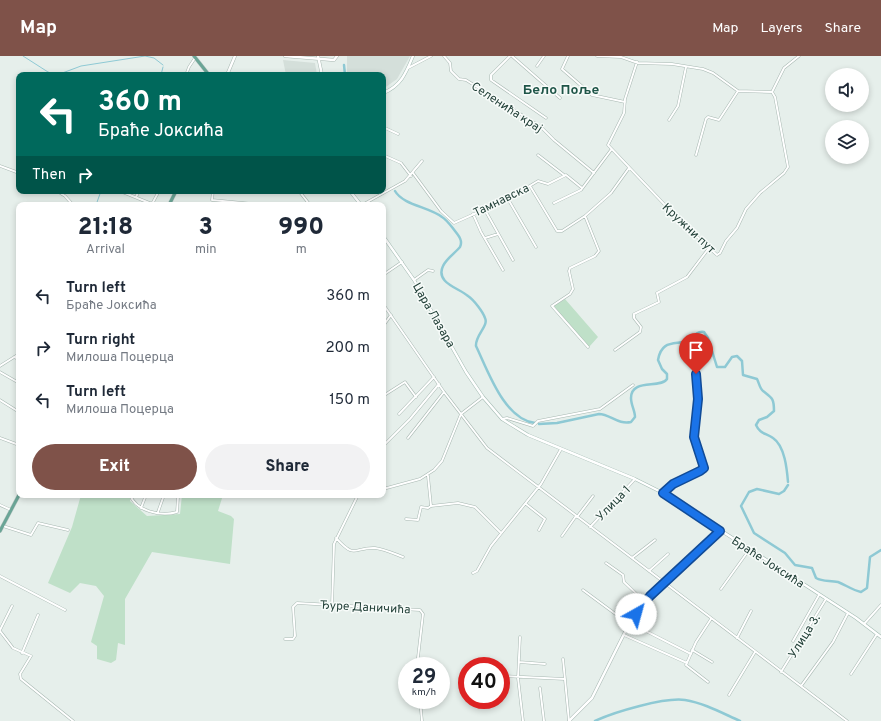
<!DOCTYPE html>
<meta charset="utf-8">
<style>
body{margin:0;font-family:Overpass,sans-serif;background:#f2f2f3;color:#1f2937;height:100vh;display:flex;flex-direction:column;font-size:15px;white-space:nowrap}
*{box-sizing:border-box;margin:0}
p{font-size:13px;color:#747a83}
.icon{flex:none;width:22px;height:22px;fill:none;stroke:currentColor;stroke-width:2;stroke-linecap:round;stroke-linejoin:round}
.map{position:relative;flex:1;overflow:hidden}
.details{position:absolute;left:16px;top:146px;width:370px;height:296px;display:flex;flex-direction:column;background:#fff;border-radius:8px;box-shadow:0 2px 6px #0003}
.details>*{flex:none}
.hud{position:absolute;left:16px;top:16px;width:370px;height:122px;border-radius:8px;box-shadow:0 2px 6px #0003;background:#00695c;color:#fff;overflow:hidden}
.controls{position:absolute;left:825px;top:12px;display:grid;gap:8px}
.controls a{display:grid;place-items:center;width:44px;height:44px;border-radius:50%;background:#fff;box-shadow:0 2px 6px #0003;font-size:20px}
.speed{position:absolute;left:398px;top:601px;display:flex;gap:8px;font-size:20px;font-weight:700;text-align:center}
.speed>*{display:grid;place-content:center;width:52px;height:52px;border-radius:50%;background:#fff;box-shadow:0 2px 6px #0003;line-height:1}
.speed small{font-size:10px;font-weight:400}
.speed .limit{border:6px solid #d22;background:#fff;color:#111}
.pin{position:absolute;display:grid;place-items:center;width:34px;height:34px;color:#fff;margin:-41px -17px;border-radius:50% 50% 50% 0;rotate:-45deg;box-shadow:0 0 4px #0007}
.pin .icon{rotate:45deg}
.me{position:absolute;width:44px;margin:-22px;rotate:38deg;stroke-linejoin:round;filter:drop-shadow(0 0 3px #0008)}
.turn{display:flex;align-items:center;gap:14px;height:84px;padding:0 16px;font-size:18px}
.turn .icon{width:52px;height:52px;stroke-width:2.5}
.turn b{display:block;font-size:28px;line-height:34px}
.then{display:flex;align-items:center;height:38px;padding:0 16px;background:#0003;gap:8px;font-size:15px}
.eta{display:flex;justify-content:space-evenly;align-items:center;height:68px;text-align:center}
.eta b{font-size:24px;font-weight:800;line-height:28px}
.cta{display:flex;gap:8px;margin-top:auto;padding:8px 16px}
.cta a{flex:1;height:46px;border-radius:24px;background:#7f5249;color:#fff;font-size:16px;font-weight:800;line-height:46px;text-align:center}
.cta a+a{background:#f2f2f3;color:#1f2937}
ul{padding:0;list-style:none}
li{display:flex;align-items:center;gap:12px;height:52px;padding:0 16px}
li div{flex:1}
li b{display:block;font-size:15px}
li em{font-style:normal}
header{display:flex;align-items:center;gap:24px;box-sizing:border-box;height:56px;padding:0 20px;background:#7f5249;color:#fff}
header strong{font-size:19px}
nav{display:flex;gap:22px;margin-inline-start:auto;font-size:14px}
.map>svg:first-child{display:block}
.built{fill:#d4dfda}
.green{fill:#bfe0c8}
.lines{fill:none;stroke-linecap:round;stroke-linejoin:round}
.stream{stroke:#8ec9d4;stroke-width:1}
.canal{stroke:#8ec9d4;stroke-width:2.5}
.minor-casing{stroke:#a8b8b2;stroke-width:3}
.tertiary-casing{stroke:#a8b8b2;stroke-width:3.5}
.secondary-casing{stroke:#a4bbb3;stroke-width:3.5}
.primary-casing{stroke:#c2cac8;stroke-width:4}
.minor{stroke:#fff;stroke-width:2}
.tertiary{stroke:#fff;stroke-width:2.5}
.secondary{stroke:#fff;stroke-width:2.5}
.primary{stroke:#6aa596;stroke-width:3}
.route-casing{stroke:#114b97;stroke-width:10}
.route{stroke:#1a73e8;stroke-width:7}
.labels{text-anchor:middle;stroke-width:3;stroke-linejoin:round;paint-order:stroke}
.street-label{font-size:12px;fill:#24423a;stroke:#f7fbf9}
.quarter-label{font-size:14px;font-weight:bold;fill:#1f5548;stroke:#f7fbf9}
</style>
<header>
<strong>Map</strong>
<nav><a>Map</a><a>Layers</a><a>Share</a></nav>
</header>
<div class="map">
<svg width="881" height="665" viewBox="0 0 881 665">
<rect width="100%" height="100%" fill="#e6efeb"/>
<path class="built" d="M347,0H410L397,23L383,33V19H347Z
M283,4L315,7L317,19H286Z"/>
<path class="green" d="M565,243L598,281L589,291L569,269L554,250Z
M81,439H118L130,442V445L147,460L180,458L182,439H223L218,455L231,460L234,463L230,508L152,496L125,543V589L118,587L116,604L111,607L97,603V590L91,586L104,540L96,530L80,527L70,537L48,527L72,471Z"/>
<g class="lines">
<path class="stream" d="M23,0L48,16L57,19L81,10L145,0L154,2L163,9
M161,19L163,11
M96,149L101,135
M18,235H19"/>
<path class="canal" d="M344,9L345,19
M395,135C403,149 429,151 442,161C447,164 451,170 455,175C459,180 463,185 460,191C455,197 446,203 443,210C435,227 459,232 468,240C474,244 483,256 485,262C489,270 475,279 476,290C488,315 504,363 535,367
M539,368L557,367L599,358C610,358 618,369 631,366L635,361C635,355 631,349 631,342C631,322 660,333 667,323V318L662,313L658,304C662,282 676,290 691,284C695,279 697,275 704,276L708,282L717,311H725L732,301L737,300L742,305L743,319L757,323C759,327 760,333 763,335C772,342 774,342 774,355L767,361L759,364L756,369C760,378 766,377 773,382C785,390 787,414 788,426
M788,429L784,435L779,438L757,433L749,436L741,450L754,477L785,497L795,509L812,512L816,522C823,526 830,524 838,526C846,529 852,534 861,536L867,532L870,501L881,494
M595,665C614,656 665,641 685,644C704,647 722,657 740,665"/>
<g class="minor-casing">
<path id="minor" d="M444,0L450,7L451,15L459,23L466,24L541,71L554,84L594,117
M510,0L491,19V24L546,62
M512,0L560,42
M568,0L562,13L592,39L625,46
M597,0L621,1L638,7L672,8L703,13L713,17L738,35L772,36
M637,6L625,43L624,57L608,89L682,167L717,199L720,197L726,185L737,172L746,153L760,137L784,117L788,111L775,41L772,36
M537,10L544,0
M408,12L431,0
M186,19L189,11L195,2
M772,36L784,12L799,0
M669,64L678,50L686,11
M383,71L398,78
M383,99L401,107L411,120
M538,99L564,119
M696,99L706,63L708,61L719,64L738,35
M0,110L19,117
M413,117L441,155L454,167L508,143L538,125L548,128L566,119L582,132
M530,130L557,175H562L585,160L611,137L629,112
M57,135L65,140L73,149
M120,135L152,148L159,135
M170,135L175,137
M213,135L212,144L265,149
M299,135L310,149
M136,141L139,135
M508,143L536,191
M554,147L581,134L611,94
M362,149L405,125L422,105
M485,154L513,204
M473,158L481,176L503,214
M585,160L599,195L595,200L570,212L569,215L573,233L570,238L552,250L588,291
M485,182L498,178
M383,219L402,206
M414,224L428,214L433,215
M383,248L444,336L487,392L847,665
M383,270L391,259
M615,294L640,276L641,271L634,262V258L659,246L657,237L687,221L709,192
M14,301L19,303
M0,310L19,298
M0,316L19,327
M383,340L405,326L416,341
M0,344L19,356
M399,358L434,321
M502,363L507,362L533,370L538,365L600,353L633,329
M0,382L19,389
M408,382L444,336
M383,390L410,363L439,328
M428,420L431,450
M383,433L420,423L434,414L442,405L461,358L483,341
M663,437L673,428L703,412L694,381L698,343L696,318
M130,439C136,455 161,461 177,456L178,441
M337,439H358
M526,448L545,463L539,474
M0,449L11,454
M141,452L146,439
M158,456L164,439
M577,461L593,440
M406,463L418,464L421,451L428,452L431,450L458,447L475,451L501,477
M3,470L31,479L38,467L68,474
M590,471L635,423
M562,480L576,460
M336,482C356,504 353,491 375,492C384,493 395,498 403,501
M632,502L655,484
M606,507L623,519L624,526L645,546
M649,515L668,498
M473,517L477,515L491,490L541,428L561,393
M0,520L65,554
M721,533L749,494
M583,534L629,568
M332,550L334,488L358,439
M630,567L691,598
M864,568L881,549
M0,574L12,550
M0,575L13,592L31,600L20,618L21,623L73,665
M624,579L687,607
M520,581L518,622L523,665
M737,582L751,555
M285,583H293L295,580L293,551L297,547L420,554L423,558L417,610
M793,585L819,539
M692,594L712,606
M22,597L38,559
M563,603L569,665
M519,606L545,608
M781,616L826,543
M851,618L877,578
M501,620L565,623
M708,626L686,609L696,586L711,563
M801,630L833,586L848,557
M540,632L544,665
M729,639L755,596
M420,644L422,665"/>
</g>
<g class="tertiary-casing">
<path id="tertiary" d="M285,0L334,4L337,0
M318,0L322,19
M227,19L235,0
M569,665L592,642L629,568L645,546L720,475"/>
</g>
<g class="secondary-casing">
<path id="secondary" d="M383,37C401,30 406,17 413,0
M350,135L361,149
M383,180L414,224L466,316L483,341L502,363L528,379L635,423L663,437L856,562L881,581"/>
</g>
<g class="primary-casing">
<path id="primary" d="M194,0L209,19
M169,149L176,135
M0,475L19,439"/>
</g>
<use href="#minor" class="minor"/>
<use href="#tertiary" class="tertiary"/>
<use href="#secondary" class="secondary"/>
<use href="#primary" class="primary"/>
</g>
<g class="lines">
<g class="route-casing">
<path id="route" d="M636,558L650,540L720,475L663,437L673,428L700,415L704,412L694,381L698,343L696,318"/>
</g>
<use href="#route" class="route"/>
</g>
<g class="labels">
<g class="street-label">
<text transform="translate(507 51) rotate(33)" y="4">Селенића крај</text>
<text transform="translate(501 144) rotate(-26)" y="4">Тамнавска</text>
<text transform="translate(689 172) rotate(43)" y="4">Кружни пут</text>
<text transform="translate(434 259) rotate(60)" y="4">Цара Лазара</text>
<text transform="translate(613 447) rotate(-46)" y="4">Улица 1</text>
<text transform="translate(768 506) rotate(33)" y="4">Браће Јоксића</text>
<text transform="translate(365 551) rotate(3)" y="4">Ђуре Даничића</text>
<text transform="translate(804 580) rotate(-58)" y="4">Улица 3.</text>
</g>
<g class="quarter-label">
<text x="561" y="38">Бело Поље</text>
</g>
</g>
</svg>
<div class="controls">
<a><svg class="icon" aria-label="sound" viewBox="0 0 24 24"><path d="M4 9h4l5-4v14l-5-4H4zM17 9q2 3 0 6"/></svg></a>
<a><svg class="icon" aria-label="layers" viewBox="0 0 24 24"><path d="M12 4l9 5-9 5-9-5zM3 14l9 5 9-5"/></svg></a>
</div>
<div class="speed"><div>29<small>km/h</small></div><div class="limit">40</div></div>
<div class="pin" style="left:696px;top:318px;background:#d93025"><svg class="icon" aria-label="arrive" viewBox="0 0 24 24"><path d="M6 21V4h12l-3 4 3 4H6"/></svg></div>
<svg class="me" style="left:636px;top:558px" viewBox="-20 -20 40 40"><circle r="19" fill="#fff"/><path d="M0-13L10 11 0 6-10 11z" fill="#1a73e8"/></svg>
<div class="hud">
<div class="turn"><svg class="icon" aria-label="left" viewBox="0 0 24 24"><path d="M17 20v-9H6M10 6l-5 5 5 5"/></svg><div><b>360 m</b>Браће Јоксића</div></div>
<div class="then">Then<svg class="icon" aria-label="right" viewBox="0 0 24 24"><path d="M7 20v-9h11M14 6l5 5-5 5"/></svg></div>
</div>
<section class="details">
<div class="eta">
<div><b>21:18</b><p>Arrival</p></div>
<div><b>3</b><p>min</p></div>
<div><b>990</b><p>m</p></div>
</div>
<ul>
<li><svg class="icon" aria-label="left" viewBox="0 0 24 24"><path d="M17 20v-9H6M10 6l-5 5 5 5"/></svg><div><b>Turn left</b><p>Браће Јоксића</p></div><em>360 m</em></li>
<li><svg class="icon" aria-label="right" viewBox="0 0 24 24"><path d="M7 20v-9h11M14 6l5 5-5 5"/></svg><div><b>Turn right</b><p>Милоша Поцерца</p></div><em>200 m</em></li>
<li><svg class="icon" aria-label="left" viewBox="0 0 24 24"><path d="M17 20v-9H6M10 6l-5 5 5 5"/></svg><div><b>Turn left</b><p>Милоша Поцерца</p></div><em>150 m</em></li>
</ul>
<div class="cta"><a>Exit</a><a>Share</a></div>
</section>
</div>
